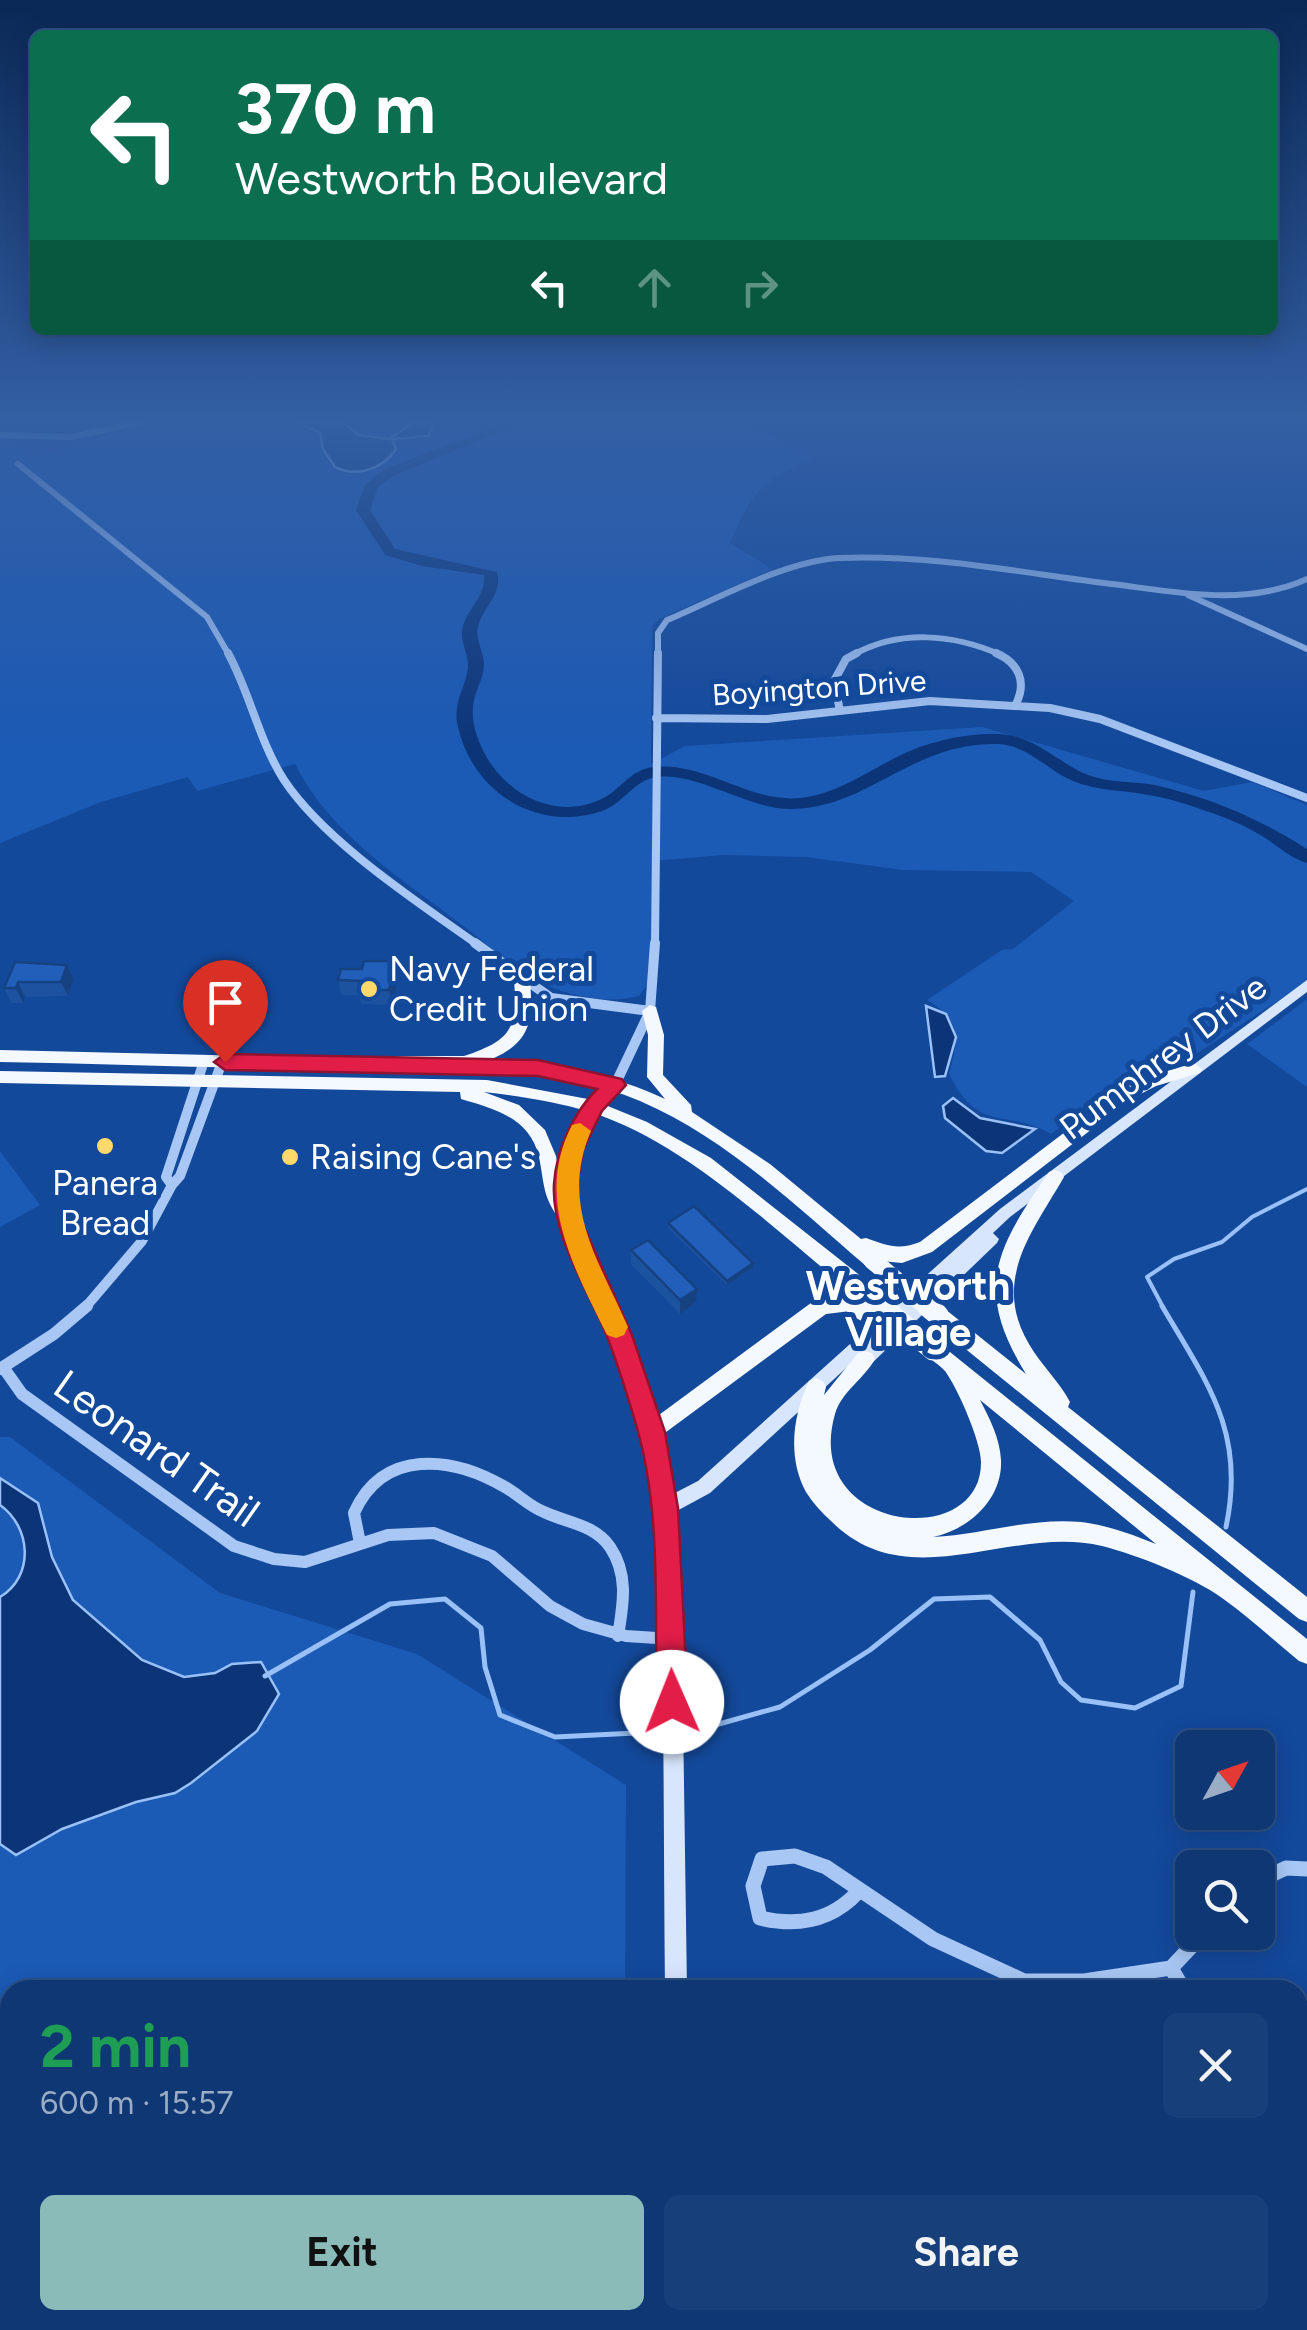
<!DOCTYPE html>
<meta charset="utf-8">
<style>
body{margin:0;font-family:Figtree,sans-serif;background:#173f79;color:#f1f3f6;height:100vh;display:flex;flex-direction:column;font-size:38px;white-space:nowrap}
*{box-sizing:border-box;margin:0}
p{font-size:32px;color:#9bacc5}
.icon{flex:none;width:55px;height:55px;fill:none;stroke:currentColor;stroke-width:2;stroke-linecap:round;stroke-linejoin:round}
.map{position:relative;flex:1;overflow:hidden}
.panel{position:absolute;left:0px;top:1980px;width:1308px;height:350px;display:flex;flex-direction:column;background:#0e3774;border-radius:30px 30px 0 0;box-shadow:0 5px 25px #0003,0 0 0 2px #2e5186}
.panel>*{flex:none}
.guide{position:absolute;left:30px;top:30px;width:1248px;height:305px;border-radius:15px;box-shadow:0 5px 25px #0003,0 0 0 2px #2e5186;background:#0b6e4f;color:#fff;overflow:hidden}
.needle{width:65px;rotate:50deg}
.tools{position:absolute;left:1175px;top:1730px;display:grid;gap:20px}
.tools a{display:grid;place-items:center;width:100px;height:100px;border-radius:15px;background:#0e3774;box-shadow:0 5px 25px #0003,0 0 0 2px #2e5186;font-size:50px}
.pin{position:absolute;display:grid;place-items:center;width:85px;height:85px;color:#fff;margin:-102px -42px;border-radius:50% 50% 50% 0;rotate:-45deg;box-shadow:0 0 10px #0007}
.pin .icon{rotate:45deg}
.me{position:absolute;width:110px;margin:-55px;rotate:359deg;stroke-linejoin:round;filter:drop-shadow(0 0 8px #0008)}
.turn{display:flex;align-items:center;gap:35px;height:210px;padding:0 40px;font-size:45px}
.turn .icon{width:130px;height:130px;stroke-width:2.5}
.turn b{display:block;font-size:70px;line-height:85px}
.lanes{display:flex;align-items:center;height:95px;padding:0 40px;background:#0003;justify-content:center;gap:50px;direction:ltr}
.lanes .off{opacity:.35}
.round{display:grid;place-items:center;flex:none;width:105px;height:105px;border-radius:15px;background:#173f79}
.headline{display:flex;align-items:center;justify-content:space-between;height:170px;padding:0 40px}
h1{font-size:60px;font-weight:700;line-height:75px;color:#1e9e55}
.action{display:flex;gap:20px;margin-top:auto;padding:20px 40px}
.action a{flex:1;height:115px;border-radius:15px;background:#8bbbb9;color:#111;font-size:40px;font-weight:700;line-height:115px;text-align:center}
.action a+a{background:#173f79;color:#f1f3f6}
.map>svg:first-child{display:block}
.green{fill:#1b5ab5}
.water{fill:#0c3578;stroke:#9ac1f7;stroke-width:2.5}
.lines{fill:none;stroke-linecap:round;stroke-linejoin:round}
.stream-far1{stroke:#9ac1f7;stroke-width:4}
.stream{stroke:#9ac1f7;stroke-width:5}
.river{fill:#0c3578;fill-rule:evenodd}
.street-far4{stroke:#a8c7f4;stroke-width:6}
.street-far3{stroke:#a8c7f4;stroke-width:8}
.street-far2{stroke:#a8c7f4;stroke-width:10}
.street-far1{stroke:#a8c7f4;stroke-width:12}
.street{stroke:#a8c7f4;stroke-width:15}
.secondary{fill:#d7e6fd;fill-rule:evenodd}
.primary{fill:#f4f8ff;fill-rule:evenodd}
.primary-bridge-far1{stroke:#f4f8ff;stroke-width:18}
.primary-bridge{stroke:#f4f8ff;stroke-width:21}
.wall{fill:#1c52a0}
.shaded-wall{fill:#174282}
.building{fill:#215fba;stroke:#174282;stroke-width:2.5}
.route{fill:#e11d48;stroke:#92132f;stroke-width:2.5}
.slow{fill:#f59e0b}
.poi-dot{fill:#ffda6a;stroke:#13499b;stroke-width:4}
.labels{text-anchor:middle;stroke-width:10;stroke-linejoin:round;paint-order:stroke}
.far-street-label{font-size:30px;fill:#fff;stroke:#13499b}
.poi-label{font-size:35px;fill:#fff;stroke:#13499b;text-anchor:start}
.street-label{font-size:35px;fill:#fff;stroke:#13499b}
.quarter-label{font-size:40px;font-weight:bold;fill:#fff;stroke:#13499b}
.near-street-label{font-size:42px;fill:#fff;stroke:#13499b}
</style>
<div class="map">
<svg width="1307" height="2330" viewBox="0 0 1307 2330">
<rect width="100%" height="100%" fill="#13499b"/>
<path class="green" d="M152,422H740L816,458C764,478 751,492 730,543L772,569L659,619L652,627L651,764L685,746L982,727L1204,791L1252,782L1307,805V982L1185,1061L1137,1074L1051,1134C1004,1107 979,1135 949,1074C959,1037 962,1021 927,1000L1002,950L1013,949L1074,901L1031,872L903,870L806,857L723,855L653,861L650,981L639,996C611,1004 574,997 548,986C518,973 492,948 466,928C405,881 330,835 295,764L197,791L188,777L101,802L0,843V438L8,435L33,457Z
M1307,999V1087L1247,1044Z
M0,1151L40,1205L0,1227Z
M0,1437H10L220,1593L417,1654L626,1785V1801L625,1990H10V2320H622V2330H0Z"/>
<path class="water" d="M298,422H343L358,435L389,439L414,422L433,424L428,436L392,439L396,449C383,469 356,478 335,467L323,449L320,433Z
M926,1006L946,1014L956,1037L945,1076L935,1077Z
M953,1098L980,1118L1035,1129L1002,1153L986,1151L945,1118L943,1106Z
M0,1478L38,1503L52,1557L73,1600L142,1660L184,1677L215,1673L232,1664L261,1662L279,1694L257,1731L191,1783L175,1793L136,1802L62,1829L16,1855L0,1844V1597C35,1576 31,1527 0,1505Z"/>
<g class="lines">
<path class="stream-far1" d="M1164,1309L1147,1277L1174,1259L1222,1242L1252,1217L1307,1189"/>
<path class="stream" d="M1162,1306C1208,1384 1246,1433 1226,1527
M265,1676L390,1604L445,1599L481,1628L485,1667L500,1715L555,1737L656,1732
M701,1729L780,1707L870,1650L934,1599L990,1597L1040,1640L1061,1682L1081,1700L1135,1708L1181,1686L1193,1592"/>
<path class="river" d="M507,422H524L393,476L378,487L370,510L395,549L497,572C503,595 483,606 478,627C475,640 484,652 484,664C484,675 479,684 476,693C468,716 476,738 487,758C512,800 566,823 610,794C625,783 634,769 654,767C706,762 749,803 800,798C837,794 865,773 897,757C927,741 966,733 999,734C1036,736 1056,762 1088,775C1109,783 1133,781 1155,785C1211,798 1258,818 1307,849V863C1290,858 1277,845 1262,836C1244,825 1225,817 1206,811C1187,804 1168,798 1148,795C1123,790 1097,791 1073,781C1047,770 1029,746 999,744C913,741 869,808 792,809C747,810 693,768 652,778C634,782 622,804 602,811C538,833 473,793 458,727C452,704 465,689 468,668C469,655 461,644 462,631C465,610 486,598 484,575L422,566L385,555L356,510L365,485L383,470Z"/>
<path class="street-far4" d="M0,435L71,437L141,422
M18,464L207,617L229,655
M1188,595L1307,649
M658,655V633L667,620C717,599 785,561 839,558C929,554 1022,573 1112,584C1176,592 1245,607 1307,579
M853,655C899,629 954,634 1001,655"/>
<path class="street-far3" d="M228,653C250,693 259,741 284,780C325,842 418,902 478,945
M996,653C1019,663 1027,682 1016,704
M840,711L834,681L846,659L857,653
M656,718L767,719L930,701L1050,708L1100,719L1307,798
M655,945L658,653"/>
<path class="street-far2" d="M475,943L551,998L650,1011
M204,1061L166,1177L172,1185L180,1176L222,1062
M615,1085L650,1011L655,943
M84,1309L142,1241L172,1185"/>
<path class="street-far1" d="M3,1367L22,1394L234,1546L274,1559L305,1562L388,1535L434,1533L492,1556L550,1606L583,1624L626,1636L672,1639
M0,1369L54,1334L87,1306
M360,1543L354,1513C383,1448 452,1456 505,1487C519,1495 529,1506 544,1512C567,1523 594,1524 610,1547C629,1575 623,1605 618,1636"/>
<path class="street" d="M1258,1881L1286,1868L1307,1869
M858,1892C831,1921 798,1927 760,1918L753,1886L762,1859L795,1856L826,1867L933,1939L1024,1981H1084L1171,1968
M1171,1968L1205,1932
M1171,1968L1184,1990
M1298,2118L1307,2132
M1298,2223L1307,2227
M1104,2320L1118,2330
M1238,2330L1240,2320"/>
<path class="secondary" d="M1307,980V992L1010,1217L993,1233L999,1239L997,1243L871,1364L865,1366L859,1364L857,1358L710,1493L673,1513L682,1646L687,1990H665C664,1896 664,1803 663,1709C662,1616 663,1522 642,1430C632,1383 612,1339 593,1295C583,1272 569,1250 562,1226C549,1171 573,1120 610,1081H620L622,1085L620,1089C528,1188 598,1261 638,1362C655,1405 664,1449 671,1495L698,1481L1000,1209Z
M667,2320H693V2330H667Z"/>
<path class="primary" d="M522,975L530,980C533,1018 532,1041 494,1058C553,1062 611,1074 665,1099L647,1077L648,1035L642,1011L650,1005L656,1007L664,1035L663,1075L691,1105L692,1112L770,1164L861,1239L866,1238C887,1245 897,1251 920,1242L1119,1091L1144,1078L1194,1063L1202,1069L1200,1073L1156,1086L1131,1099L932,1252L902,1263L881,1261L879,1265L872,1268L865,1265C795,1205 726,1138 640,1101C530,1055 404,1068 288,1068C192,1068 96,1063 0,1062V1050L253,1056H464C511,1040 518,1029 514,980Z
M0,1071L487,1080L593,1100L647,1122L711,1158L862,1277L864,1283L862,1289L855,1291L848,1289C773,1228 683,1141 590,1112C557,1102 518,1096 484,1092L519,1105L545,1130L556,1156L563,1195L577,1218L574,1223H562C542,1196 545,1187 539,1157C530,1118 495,1109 461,1099L460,1092L0,1083Z
M1055,1170L1061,1172L1064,1177C1033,1231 991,1280 1029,1344C1041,1365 1059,1381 1070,1402L1068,1407L1307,1597V1622L1299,1619L931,1321L928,1315L931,1309L938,1307L945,1309L1026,1374C973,1288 996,1249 1049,1172Z
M852,1296L859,1298L861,1304L859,1310L826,1314L658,1438L651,1441L644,1438L641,1432L644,1426L815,1300Z
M933,1342L940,1344L1307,1639V1664L1299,1661C1273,1640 1249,1617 1222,1598C1193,1577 1137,1555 1102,1546C1010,1524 909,1599 831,1521C821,1512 813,1503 806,1492C787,1457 793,1415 809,1381L816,1378L823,1381L826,1387L824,1395L858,1353L865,1351L872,1353L875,1359C864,1379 842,1391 835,1414C801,1532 982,1552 981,1462C981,1441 957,1387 945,1371C938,1363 929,1360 923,1350L926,1344ZM980,1400L1156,1544C1131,1534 1107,1525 1081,1522C1031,1517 982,1535 933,1537C968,1530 1003,1499 1001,1460C1000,1439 990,1419 980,1400Z"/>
<path class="primary-bridge-far1" d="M872,1260L930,1309
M855,1283L885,1309
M852,1304L861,1309"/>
<path class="primary-bridge" d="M856,1306L891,1325
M882,1306L933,1350
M927,1306L938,1315"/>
</g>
<path class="wall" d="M67,965L74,979L68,996L25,997L23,1003H11L4,988Z
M399,976L392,1005L361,1004L359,995H341L338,980Z
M668,1223L753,1267L727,1285L668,1228Z
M631,1250L696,1302L680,1314L631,1264Z"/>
<path class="shaded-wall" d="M396,961L399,976L392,1005L389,990Z
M67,965L74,979L68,996L61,982Z
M18,982L25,997L23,1003L16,988Z
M753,1263V1267L727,1285V1281Z
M697,1289L696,1302L680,1314V1300Z"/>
<path class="building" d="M364,961H396L389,990H358L360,981L338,980L341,969H362Z
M15,962L67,965L61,982H18L16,988H4Z
M694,1206L753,1263L727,1281L668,1223Z
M648,1240L697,1289L680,1300L631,1250Z"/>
<linearGradient id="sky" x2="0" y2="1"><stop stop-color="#0a2855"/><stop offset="0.56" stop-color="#335fa4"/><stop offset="1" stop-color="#335fa4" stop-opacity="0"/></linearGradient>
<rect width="1307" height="748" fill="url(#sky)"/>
<path class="route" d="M225,1054L538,1060L622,1079L626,1085L602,1111L583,1150L577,1185L580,1218L632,1335L665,1432L678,1508L688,1702L683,1712L672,1717L662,1712L657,1702C654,1613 662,1515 637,1428C628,1397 618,1365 606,1334C588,1288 551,1236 554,1184C556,1151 573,1113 597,1089L538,1076L225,1070L214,1062Z"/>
<path class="slow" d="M580,1123L591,1131C559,1205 599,1261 628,1327L624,1335L616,1338L607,1335C574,1268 534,1198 572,1125Z"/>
<g class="poi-dot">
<circle cx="369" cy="989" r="10"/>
<circle cx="105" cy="1146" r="10"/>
<circle cx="290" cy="1157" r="10"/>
</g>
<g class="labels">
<g class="far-street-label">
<text transform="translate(819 688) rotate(-4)" y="10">Boyington Drive</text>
</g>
<g class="poi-label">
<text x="389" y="981">Navy Federal<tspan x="389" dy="40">Credit Union</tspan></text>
<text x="310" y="1169">Raising Cane's</text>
<text x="105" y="1195" text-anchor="middle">Panera<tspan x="105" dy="40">Bread</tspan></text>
</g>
<g class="street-label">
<text transform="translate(1163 1057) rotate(-37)" y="12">Pumphrey Drive</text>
</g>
<g class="quarter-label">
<text x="908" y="1300">Westworth<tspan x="908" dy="46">Village</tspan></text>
</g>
<g class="near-street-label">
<text transform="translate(157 1448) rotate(35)" y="15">Leonard Trail</text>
</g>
</g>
</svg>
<div class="tools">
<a><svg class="needle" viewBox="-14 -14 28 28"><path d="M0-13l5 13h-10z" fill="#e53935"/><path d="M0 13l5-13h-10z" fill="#9bacc5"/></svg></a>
<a><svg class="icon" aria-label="search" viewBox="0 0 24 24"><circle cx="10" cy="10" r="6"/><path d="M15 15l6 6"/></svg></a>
</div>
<div class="pin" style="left:225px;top:1062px;background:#d93025"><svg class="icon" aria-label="arrive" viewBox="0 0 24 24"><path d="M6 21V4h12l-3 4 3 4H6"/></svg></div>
<svg class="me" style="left:672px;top:1702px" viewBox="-20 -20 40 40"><circle r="19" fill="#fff"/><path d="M0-13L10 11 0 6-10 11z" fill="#e11d48"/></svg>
<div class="guide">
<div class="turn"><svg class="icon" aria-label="left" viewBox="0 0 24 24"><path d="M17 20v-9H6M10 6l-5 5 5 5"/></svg><div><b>370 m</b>Westworth Boulevard</div></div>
<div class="lanes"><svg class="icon" aria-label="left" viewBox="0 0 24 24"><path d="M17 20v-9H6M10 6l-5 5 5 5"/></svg><svg class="icon off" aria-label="ahead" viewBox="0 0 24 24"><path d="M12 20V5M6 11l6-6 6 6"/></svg><svg class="icon off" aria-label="right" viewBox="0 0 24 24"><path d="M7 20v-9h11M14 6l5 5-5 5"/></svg></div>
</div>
<section class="panel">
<div class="headline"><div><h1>2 min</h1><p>600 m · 15:57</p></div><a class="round"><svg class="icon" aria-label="close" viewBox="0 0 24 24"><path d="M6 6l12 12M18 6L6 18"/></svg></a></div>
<div class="action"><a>Exit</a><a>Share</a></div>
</section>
</div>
